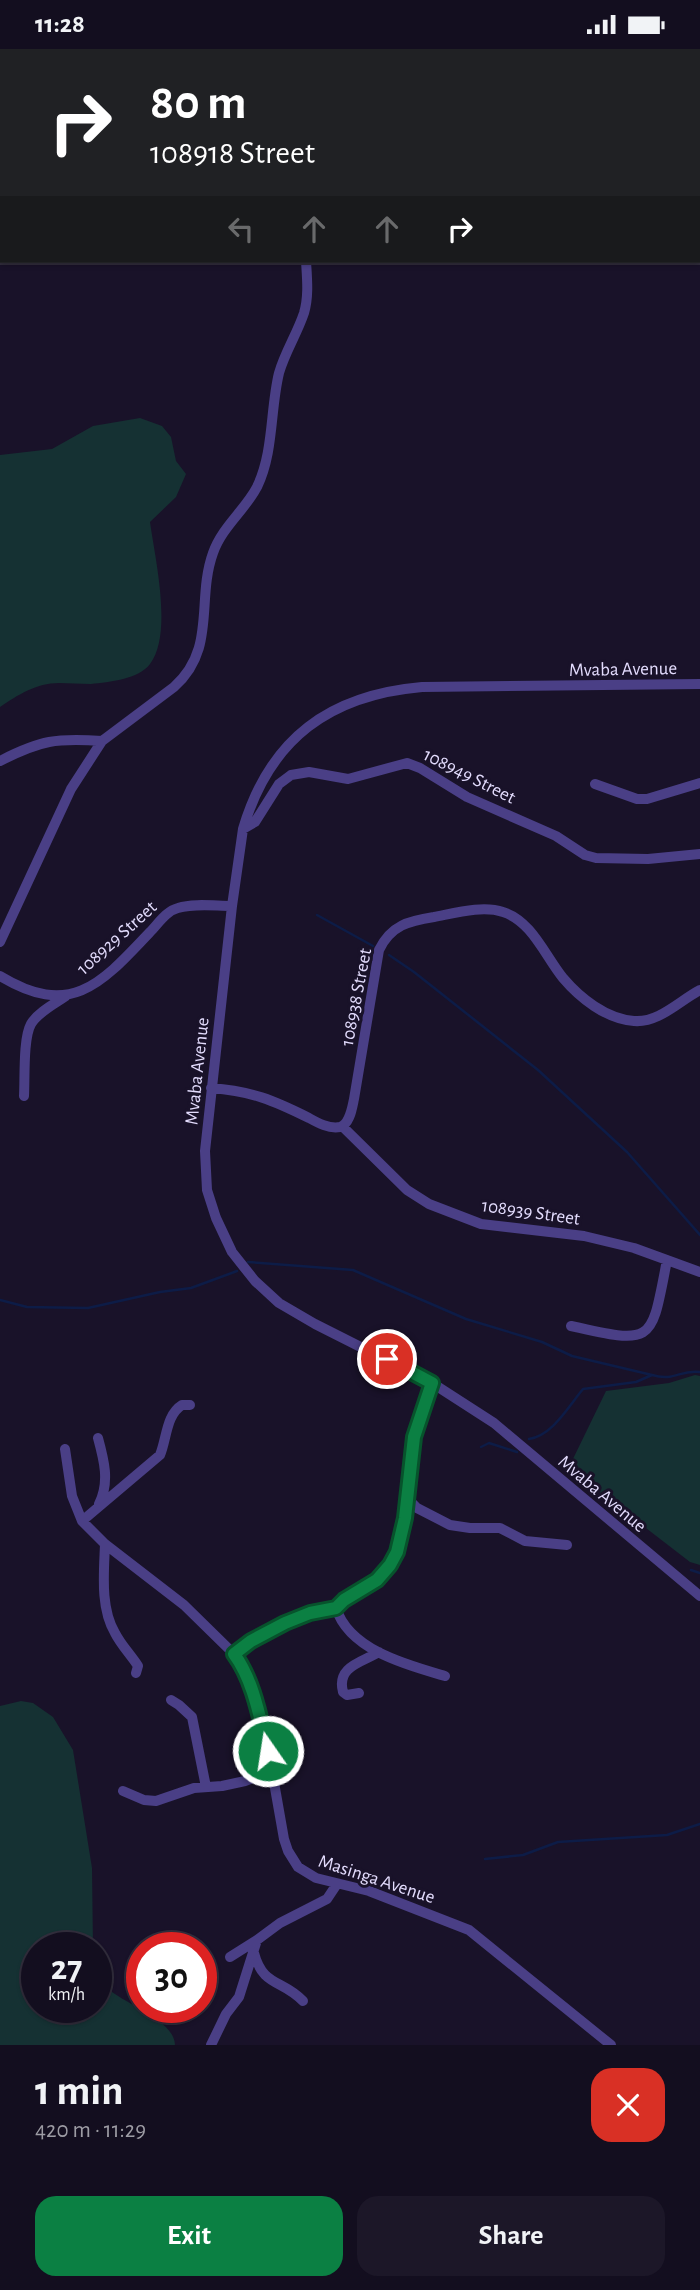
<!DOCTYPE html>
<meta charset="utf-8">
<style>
body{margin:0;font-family:"Alegreya Sans",sans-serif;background:#1c1728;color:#f1f3f6;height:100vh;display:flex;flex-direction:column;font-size:26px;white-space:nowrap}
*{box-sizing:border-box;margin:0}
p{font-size:23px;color:#9d9ca4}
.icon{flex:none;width:38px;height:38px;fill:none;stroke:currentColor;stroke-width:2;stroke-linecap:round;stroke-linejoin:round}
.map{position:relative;height:1996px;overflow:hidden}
.side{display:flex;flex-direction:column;background:#130e1f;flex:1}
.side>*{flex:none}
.top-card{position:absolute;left:0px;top:0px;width:700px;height:214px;box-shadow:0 2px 5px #0004,0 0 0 2px #322e3d;background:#202124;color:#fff;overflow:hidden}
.speed{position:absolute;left:21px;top:1883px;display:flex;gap:14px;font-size:35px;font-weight:700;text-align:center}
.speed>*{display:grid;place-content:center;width:91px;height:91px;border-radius:50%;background:#130e1f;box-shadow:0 2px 5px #0004,0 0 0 2px #322e3d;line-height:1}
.speed small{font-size:18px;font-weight:400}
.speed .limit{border:10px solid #d22;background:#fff;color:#111}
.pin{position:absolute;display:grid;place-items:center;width:60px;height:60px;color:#fff;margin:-30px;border:4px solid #fff;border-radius:50%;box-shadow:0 2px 7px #0007}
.me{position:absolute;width:77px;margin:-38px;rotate:347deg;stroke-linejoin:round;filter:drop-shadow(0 0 5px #0008)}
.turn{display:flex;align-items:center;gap:24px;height:147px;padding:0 35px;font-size:32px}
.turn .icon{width:91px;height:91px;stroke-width:2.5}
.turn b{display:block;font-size:49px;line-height:60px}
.lanes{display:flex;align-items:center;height:66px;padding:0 35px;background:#0003;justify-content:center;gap:35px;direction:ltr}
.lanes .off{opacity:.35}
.round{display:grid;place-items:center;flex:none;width:74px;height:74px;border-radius:21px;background:#1c1728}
.summary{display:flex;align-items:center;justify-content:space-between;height:119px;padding:0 35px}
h1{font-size:42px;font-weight:700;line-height:52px}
.action{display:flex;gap:14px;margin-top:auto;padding:14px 35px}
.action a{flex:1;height:80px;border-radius:21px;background:#0b8043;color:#fff;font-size:28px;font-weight:700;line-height:80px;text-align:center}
.action a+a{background:#1c1728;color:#f1f3f6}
.status{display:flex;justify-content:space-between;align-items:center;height:49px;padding:0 35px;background:#130e1f;direction:ltr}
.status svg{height:19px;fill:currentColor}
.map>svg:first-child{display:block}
.green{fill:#153133}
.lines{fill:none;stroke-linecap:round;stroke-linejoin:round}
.stream{stroke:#0d1c47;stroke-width:2.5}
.minor{stroke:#4a3f86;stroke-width:10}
.major{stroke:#d368f8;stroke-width:12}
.route-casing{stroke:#07532c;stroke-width:18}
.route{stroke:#0b8043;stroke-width:12}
.labels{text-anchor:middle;stroke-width:6;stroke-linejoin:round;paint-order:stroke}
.street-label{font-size:19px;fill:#e3dcfd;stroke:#191229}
</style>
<div class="status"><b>11:28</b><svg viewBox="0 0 49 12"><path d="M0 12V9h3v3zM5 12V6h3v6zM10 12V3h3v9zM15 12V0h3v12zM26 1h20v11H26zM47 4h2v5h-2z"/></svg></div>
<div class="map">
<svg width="700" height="1996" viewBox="0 0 700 1996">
<rect width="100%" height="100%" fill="#191229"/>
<path class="green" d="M140,369L162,377L171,388L176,412L186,425L176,448L150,473C155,509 173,585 150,615C139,630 109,633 91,635C80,635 69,634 59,634C36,634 18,646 0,658V406L52,400L93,377Z
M695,1326L700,1327V1516L690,1513L581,1429L571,1414L606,1342L669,1334Z
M21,1652L33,1654L53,1668L73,1701L92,1819L93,1899H37V1958H96V1919C99,1925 102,1934 107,1939C124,1955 174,1970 175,1996H0V1657Z"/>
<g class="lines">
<path class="stream" d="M317,866L373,897
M389,906L414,923L538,1021L627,1103L700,1186
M248,1213L353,1221L466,1270L542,1293L572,1307L652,1326
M0,1251L27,1258L88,1259L160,1243L191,1239L237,1222
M529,1390C553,1386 568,1358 583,1340L636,1333L652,1326C675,1333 680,1320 700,1323
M481,1398L489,1394L517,1403
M691,1521L700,1524
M485,1810L523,1806L558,1793L667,1786L700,1775"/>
<path class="minor" d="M253,0L255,2
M416,0L421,2
M633,0L637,2
M278,2L282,0
M675,2L684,0
M698,82H700
M698,206H700
M700,635L422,638C330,646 270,689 243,780L232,857L205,1102L207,1141L216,1169L232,1203L255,1232L279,1254L315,1275L432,1334L494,1374L700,1547
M0,712C41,691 56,689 102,692
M595,735L637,750H647L700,734
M243,780L255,773L279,735L291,726L309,723L348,730L407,714L420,719L467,748L556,787L585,806L596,809L648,810L700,805
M0,893L71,740L102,692L174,638C217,600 196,551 213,504C222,478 245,461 257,438C274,403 270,361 279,324C285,303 297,285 304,264C309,247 307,229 306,212
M0,927C71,970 101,935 150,883C158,875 166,862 178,859C194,854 215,857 232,857
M211,1039C251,1042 273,1051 309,1069C318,1074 329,1080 340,1078C350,1075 352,1059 354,1050L379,901C391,876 409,872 434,868C455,864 483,856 503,863C532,872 545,907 563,929C580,949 606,970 634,972C659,974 679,952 700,941
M24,1047C25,1029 23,989 31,975C38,963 56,954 66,947
M342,1077L407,1141L429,1155L481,1175L584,1187L634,1199L700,1223
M571,1277C655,1296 651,1294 667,1211
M98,1389C104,1411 110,1433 99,1455
M65,1400L72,1447L82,1472L105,1495L184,1556L234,1605L241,1615L258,1662L272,1722L284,1790L288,1802L298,1818L316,1829L369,1842L469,1881L611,1996
M408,1450L417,1459L450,1476L470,1479H500L525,1492L567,1496
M82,1472L160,1406C167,1389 166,1366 182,1356H190
M105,1495C104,1523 100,1559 115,1584C121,1596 131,1606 138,1617L136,1624
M336,1559C349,1601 407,1616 445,1627
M234,1605L251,1592L285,1574L310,1564L336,1559L344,1551L377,1531L390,1516L401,1487L408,1450L414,1388L432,1334
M359,1644L347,1646L343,1643C336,1617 363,1613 379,1603
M171,1651L179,1656L192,1668L206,1738
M123,1742L144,1751L156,1752L194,1739L222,1737L245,1732L272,1722
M254,1904C263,1938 282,1930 303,1952
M230,1908L257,1891
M211,1996L226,1965L239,1948L257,1891L280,1874L327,1850L337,1835"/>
<path class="major" d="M488,0L491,2
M698,132H700"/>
</g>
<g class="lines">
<g class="route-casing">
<path id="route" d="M268,1702C260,1670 254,1632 234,1605L251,1592L285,1574L310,1564L336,1559L344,1551L377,1531L390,1516L397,1503L405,1469L414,1388L432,1334L387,1310"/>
</g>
<use href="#route" class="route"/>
</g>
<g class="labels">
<g class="street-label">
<text transform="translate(623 619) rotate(-1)" y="7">Mvaba Avenue</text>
<text transform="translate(470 726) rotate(27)" y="7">108949 Street</text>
<text transform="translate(116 888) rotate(-42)" y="7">108929 Street</text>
<text transform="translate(355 948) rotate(-79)" y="7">108938 Street</text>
<text transform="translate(196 1022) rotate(-84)" y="7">Mvaba Avenue</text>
<text transform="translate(531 1162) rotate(8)" y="7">108939 Street</text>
<text transform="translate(603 1444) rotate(40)" y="7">Mvaba Avenue</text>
<text transform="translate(377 1829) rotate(18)" y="7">Masinga Avenue</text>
</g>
</g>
</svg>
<div class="speed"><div>27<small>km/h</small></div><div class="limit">30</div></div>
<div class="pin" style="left:387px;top:1310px;background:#d93025"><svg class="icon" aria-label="arrive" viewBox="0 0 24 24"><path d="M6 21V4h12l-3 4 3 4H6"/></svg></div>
<svg class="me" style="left:268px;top:1702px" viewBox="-20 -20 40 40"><circle r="17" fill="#0b8043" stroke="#fff" stroke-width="3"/><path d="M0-11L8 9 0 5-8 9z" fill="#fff"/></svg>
<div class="top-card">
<div class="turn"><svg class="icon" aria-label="right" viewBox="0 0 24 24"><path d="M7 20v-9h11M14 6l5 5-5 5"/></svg><div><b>80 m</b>108918 Street</div></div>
<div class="lanes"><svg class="icon off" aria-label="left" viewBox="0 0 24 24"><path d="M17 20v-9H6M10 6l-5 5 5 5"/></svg><svg class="icon off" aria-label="ahead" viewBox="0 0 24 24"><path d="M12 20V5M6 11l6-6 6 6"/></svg><svg class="icon off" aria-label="ahead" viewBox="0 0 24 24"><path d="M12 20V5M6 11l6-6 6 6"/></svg><svg class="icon" aria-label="right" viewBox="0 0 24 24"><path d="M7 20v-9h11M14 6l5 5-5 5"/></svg></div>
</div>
</div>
<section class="side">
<div class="summary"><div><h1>1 min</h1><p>420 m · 11:29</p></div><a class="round" style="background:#d93025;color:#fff"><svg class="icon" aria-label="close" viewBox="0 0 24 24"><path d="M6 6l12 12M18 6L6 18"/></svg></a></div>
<div class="action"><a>Exit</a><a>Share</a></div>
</section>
